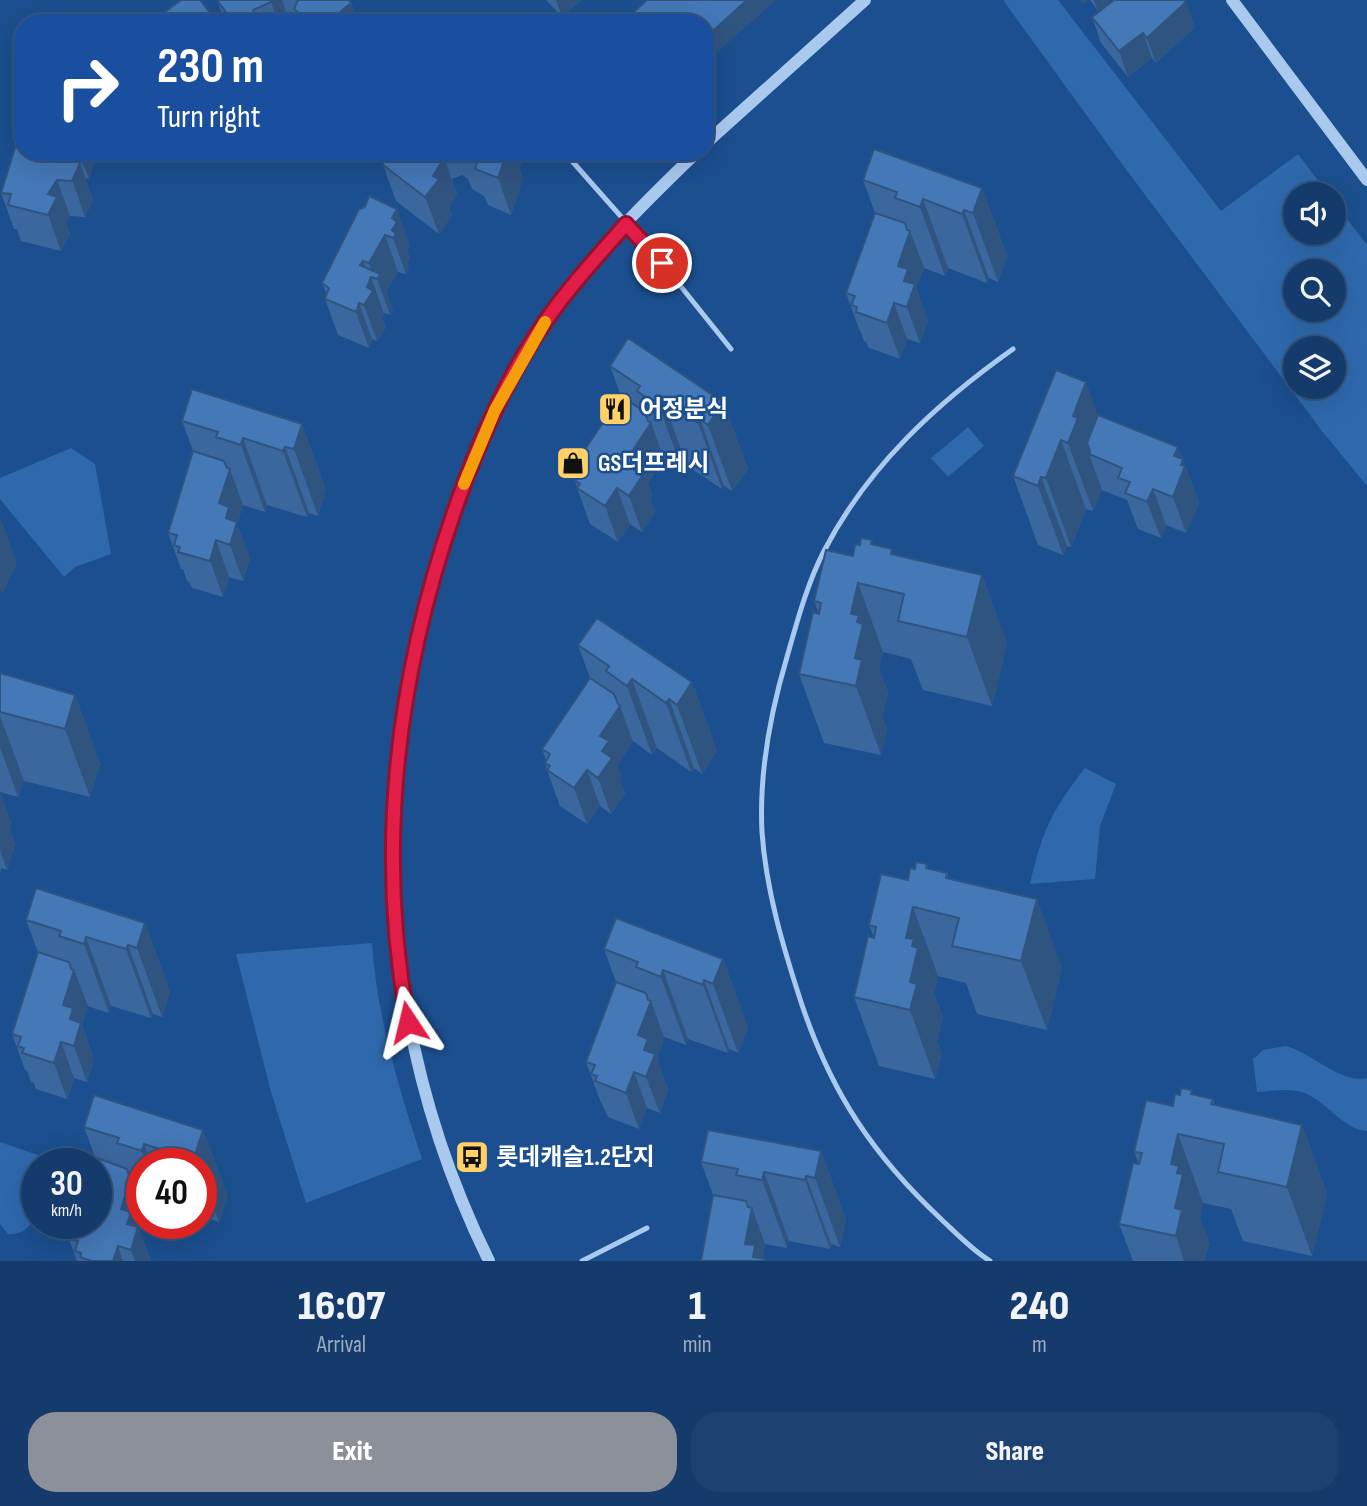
<!DOCTYPE html>
<meta charset="utf-8">
<style>
body{margin:0;font-family:"Sofia Sans Condensed","Noto Sans KR",sans-serif;background:#1d4271;color:#f1f3f6;height:100vh;display:flex;flex-direction:column;font-size:26px;white-space:nowrap}
*{box-sizing:border-box;margin:0}
p{font-size:23px;color:#9dadc1}
.icon{flex:none;width:38px;height:38px;fill:none;stroke:currentColor;stroke-width:2;stroke-linecap:round;stroke-linejoin:round}
.map{position:relative;height:1261px;overflow:hidden}
.panel{display:flex;flex-direction:column;background:#143b6b;flex:1}
.panel>*{flex:none}
.banner{position:absolute;left:14px;top:14px;width:700px;height:147px;border-radius:28px;box-shadow:0 7px 28px #0002,0 0 0 2px #33557e;background:#1a4fa0;color:#fff;overflow:hidden}
.fabs{position:absolute;left:1283px;top:182px;display:grid;gap:14px}
.fabs a{display:grid;place-items:center;width:63px;height:63px;border-radius:50%;background:#143b6b;box-shadow:0 7px 28px #0002,0 0 0 2px #33557e;font-size:35px}
.speed{position:absolute;left:21px;top:1148px;display:flex;gap:14px;font-size:35px;font-weight:700;text-align:center}
.speed>*{display:grid;place-content:center;width:91px;height:91px;border-radius:50%;background:#143b6b;box-shadow:0 7px 28px #0002,0 0 0 2px #33557e;line-height:1}
.speed small{font-size:18px;font-weight:400}
.speed .limit{border:10px solid #d22;background:#fff;color:#111}
.pin{position:absolute;display:grid;place-items:center;width:60px;height:60px;color:#fff;margin:-30px;border:4px solid #fff;border-radius:50%;box-shadow:0 2px 7px #0007}
.me{position:absolute;width:77px;margin:-38px;rotate:350deg;stroke-linejoin:round;filter:drop-shadow(0 0 5px #0008)}
.turn{display:flex;align-items:center;gap:24px;height:147px;padding:0 28px;font-size:32px}
.turn .icon{width:91px;height:91px;stroke-width:2.5}
.turn b{display:block;font-size:49px;line-height:60px}
.eta{display:flex;justify-content:space-evenly;align-items:center;height:119px;text-align:center}
.eta b{font-size:42px;font-weight:800;line-height:49px}
.primary-button{display:flex;gap:14px;margin-top:auto;padding:14px 28px}
.primary-button a{flex:1;height:80px;border-radius:28px;background:#8c9099;color:#fff;font-size:28px;font-weight:800;line-height:80px;text-align:center}
.primary-button a+a{background:#1d4271;color:#f1f3f6}
.map>svg:first-child{display:block}
.green{fill:#2e69ad;fill-rule:evenodd}
.lines{fill:none;stroke-linecap:round;stroke-linejoin:round}
.service{stroke:#a9c9ee;stroke-width:5}
.tertiary{stroke:#a9c9ee;stroke-width:12}
.wall{fill:#3a679d}
.shaded-wall{fill:#305480}
.building{fill:#4478b7;stroke:#305480;stroke-width:2}
.route-casing{stroke:#92132f;stroke-width:18}
.route{stroke:#e11d48;stroke-width:12}
.slow{stroke:#f59e0b;stroke-width:12}
.labels{text-anchor:middle;stroke-width:5;stroke-linejoin:round;paint-order:stroke}
.poi-label{font-size:24px;font-weight:bold;fill:#fff;stroke:#1b4f8f;text-anchor:start}
</style>
<div class="map">
<svg width="1367" height="1261" viewBox="0 0 1367 1261">
<rect width="100%" height="100%" fill="#1b4f8f"/>
<path class="green" d="M1003,0H1058L1221,211L1298,154L1328,194H1295V233H1334V202L1367,245V486L1322,431L1122,164ZM1295,271H1334V310H1295ZM1295,348H1334V387H1295Z
M968,427L984,446L948,477L931,458Z
M71,448L95,464L111,554L75,567L64,577L0,499V478Z
M1085,768L1116,784L1100,826L1095,879L1030,884C1042,832 1051,811 1085,768Z
M372,943C377,1018 399,1088 422,1159L306,1203L271,1092L236,954Z
M1286,1046C1312,1053 1341,1084 1367,1078V1131C1344,1130 1328,1103 1307,1094C1292,1087 1273,1091 1257,1092L1253,1059L1263,1050Z
M0,1142L64,1164H37C37,1188 44,1236 8,1234L0,1224Z"/>
<g class="lines">
<path class="service" d="M564,152L662,263L731,349
M582,1261L647,1228
M990,1261C972,1250 956,1233 941,1219C873,1155 832,1094 802,1005C784,950 766,891 762,832C759,773 770,714 787,657C797,622 807,584 824,551C868,466 937,403 1013,349"/>
<path class="tertiary" d="M1232,0L1367,180
M705,144L865,0
M489,1261C373,1025 365,764 452,517C476,449 504,385 543,325C585,261 642,205 697,152"/>
</g>
<path class="wall" d="M217,0H349L351,3L359,23H225Z
M546,0H581L562,17Z
M1090,0H1108L1109,3L1098,11Z
M1092,17L1195,27L1156,63L1152,58L1128,77L1101,43Z
M23,152H97L89,179L85,178L93,200L85,217L70,216L66,223L70,234L61,251L21,241L17,229H14L1,193Z
M387,152H518L522,163L519,167L523,178L511,215L488,205L484,196L472,189L468,179L462,175L452,179L457,194L449,207L452,215L439,234L396,201L383,165Z
M863,180L982,188L1007,256L998,282L989,278L987,283L948,268L945,276L924,268L916,288L928,321L920,343L907,339L900,359L869,348L866,342L864,341L860,330L859,329L846,293L875,213Z
M359,209L410,245L407,250L410,259L407,263L409,270L406,274L398,272L386,292L393,310L390,315L384,313L382,317L386,327L377,341L372,339L369,348L338,335L325,299L327,295L322,283Z
M610,366L723,402L748,469L732,491L724,486L722,489L687,466L683,472L664,459L648,483L652,495L650,498L655,512L642,532L630,524L618,542L590,524L577,488L575,480L577,478L573,467L621,396Z
M1056,370L1098,415L1178,447L1199,503L1186,533L1166,525L1161,538L1138,529L1127,500L1102,490L1093,511L1086,509L1071,547L1067,546L1063,555L1038,545L1013,476Z
M182,421L302,424L326,490L318,516L309,513L307,517L267,505L265,512L243,505L237,524L250,558L243,581L229,577L223,597L192,588L189,582L187,581L183,569H181L168,533L193,451Z
M874,544L895,555L982,575L1007,644L992,706L923,690L911,659L883,652L879,669L888,693L882,717L887,729L881,755L824,743L799,674L819,614L814,601L853,556L860,545Z
M578,645L692,682L717,751L702,774L694,768L691,772L657,748L652,755L633,741L617,766L622,777L620,780L625,794L611,814L600,806L587,824L560,806L547,770L545,763L546,760L542,749L590,678Z
M0,673L75,695L100,764L90,797L24,781L18,797L0,792Z
M0,793L11,822L9,828L15,844L7,870L1,868L0,873Z
M927,864L928,868L947,873L949,879L1062,968L1047,1030L977,1014L966,983L938,976L934,993L943,1017L937,1041L942,1053L935,1079L879,1066L854,997L874,937L869,925L908,880L915,869Z
M26,920L145,923L170,992L162,1017L153,1014L151,1018L111,1006L109,1013L87,1006L82,1025L94,1059L87,1082L74,1078L67,1099L36,1089L34,1083L31,1082L27,1071L25,1070L12,1034L38,952Z
M604,949L723,959L748,1028L738,1053L729,1049L728,1053L688,1039L686,1045L664,1037L657,1058L668,1090L660,1113L647,1108L639,1129L608,1117L599,1098L586,1062L616,982Z
M1180,1095H1194L1213,1099L1215,1105L1302,1125L1327,1194L1312,1256L1243,1241L1231,1209L1203,1203L1200,1219L1209,1243L1204,1261H1133L1119,1224L1139,1164L1134,1152L1173,1106Z
M84,1127L203,1130L228,1196L219,1222L210,1219L209,1223L201,1221V1164H142V1221L139,1229L151,1261H77L69,1239L95,1157Z
M821,1151L846,1220L840,1247L831,1244L830,1249L789,1241L787,1248L765,1244L762,1259L701,1261L713,1195L701,1162Z"/>
<path class="shaded-wall" d="M272,0H282L290,23H279L271,2Z
M556,0H581L562,17Z
M747,0H776L705,63V38Z
M1080,0H1089L1082,5Z
M1094,0H1108L1109,3L1098,11Z
M1186,2L1195,27L1156,63L1147,38Z
M351,3L359,23H337L339,13Z
M1143,33L1152,58L1128,77L1119,51Z
M64,152H71L77,169L80,163L93,200L85,217L64,156Z
M79,152L97,153L89,179Z
M433,152H442L457,194L449,207L452,215L439,234L425,197L433,176Z
M507,152H518L522,163L519,167L523,178L511,215L498,178Z
M57,180L70,216L66,223L70,234L61,251L48,215V194Z
M982,188L1007,256L998,282L973,213Z
M923,199L948,268L945,276L920,207Z
M397,209L410,245L407,250L410,259L407,263L409,270L406,274L393,238L392,230V218Z
M964,210L989,278L987,283L962,214Z
M910,231L924,267L916,288L928,321L920,343L907,307L898,266Z
M385,235L398,272L386,292L393,310L390,315L377,279L374,278L369,263Z
M363,261L370,280L371,277L384,313L382,317L386,327L377,341L364,305L360,265Z
M359,303L372,339L369,348L356,312Z
M894,303L907,339L900,359L887,323Z
M1086,382L1111,451L1089,454L1102,490L1093,511L1068,443L1073,416Z
M663,399L687,466L683,472L659,406Z
M723,402L748,469L732,491L708,425Z
M700,419L724,486L722,489L698,423Z
M651,423L664,459L648,483L652,495L650,498L655,512L642,532L629,496L633,469L631,453Z
M302,424L326,490L318,516L294,449Z
M243,438L267,505L265,512L241,445Z
M1061,440L1086,509L1071,547L1046,478Z
M285,447L309,513L307,517L283,451Z
M1178,447L1199,503L1186,533L1173,497L1174,456Z
M230,469L243,505L237,524L250,558L243,581L230,545L219,503Z
M1041,477L1067,546L1063,555L1038,486Z
M617,488L630,524L618,542L605,506Z
M1153,489L1166,525L1161,538L1147,502Z
M0,516L17,564L2,594L0,588Z
M216,540L229,577L223,597L210,561Z
M982,575L1007,644L992,706L967,637Z
M858,583L883,652L879,669L888,693L882,717L887,729L881,755L856,686L855,658L851,614Z
M632,679L657,748L652,755L627,686Z
M692,682L717,751L702,774L677,705Z
M75,695L100,764L90,797L65,729Z
M669,699L694,768L691,772L666,703Z
M620,706L633,742L617,766L622,777L620,780L625,794L611,814L598,778L602,751L600,736Z
M0,716L24,781L18,797L0,747Z
M587,770L600,806L587,824L574,788Z
M0,793L11,822L9,828L15,844L7,870L0,850Z
M1037,899L1062,968L1047,1030L1021,961Z
M913,907L938,976L934,993L943,1017L937,1041L942,1053L935,1079L910,1010V982L906,938Z
M145,923L170,992L162,1017L137,948Z
M86,937L111,1006L109,1013L84,944Z
M128,945L153,1014L151,1018L126,949Z
M723,959L748,1028L738,1053L713,984Z
M74,970L88,1006L82,1025L94,1059L87,1082L74,1046L63,1005Z
M663,970L688,1039L686,1045L661,977Z
M704,980L729,1049L728,1053L703,985Z
M651,1001L664,1037L657,1058L668,1090L660,1113L646,1077L638,1035Z
M61,1042L74,1078L67,1099L54,1063Z
M634,1072L647,1108L639,1129L626,1093Z
M1302,1125L1327,1194L1312,1256L1287,1187Z
M203,1130L228,1196L219,1222L201,1172V1164H198L195,1155Z
M1178,1134L1203,1203L1200,1219L1209,1243L1204,1261H1184L1176,1236L1175,1208L1171,1164Z
M144,1144L152,1164H147L142,1151Z
M821,1151L846,1220L840,1247L815,1178Z
M186,1153L190,1164H187L185,1157Z
M764,1172L789,1241L787,1248L762,1180Z
M132,1175L142,1202V1221L139,1229L151,1261H135L131,1250L121,1209Z
M806,1176L831,1244L830,1249L805,1180Z
M201,1194L210,1219L209,1223L201,1203Z
M752,1208L765,1244L762,1261H751L745,1244Z
M118,1246L123,1261H113Z"/>
<path class="building" d="M181,0H200L218,23H150Z
M217,0H272L271,2L253,10L258,20L254,23H234Z
M298,0H349L351,3L339,13L343,17L337,23H306L309,21L294,9Z
M647,0H747L705,38V23H622Z
M1114,0H1184L1186,2L1147,38L1143,33L1119,51L1092,17Z
M23,122V152H64V156L80,163L72,181L57,180L48,194L57,197L48,215L8,205L11,194L1,193Z
M874,149L982,188L973,213L964,210L962,214L923,199L920,207L895,198L897,192L863,180Z
M387,152H435L444,158L433,176L439,179L425,197L383,165Z
M459,152H507L498,178L475,169L477,162Z
M369,196L397,209L392,218L397,222L392,230L396,234L393,238L385,235L369,263L363,261L360,265L380,274L377,279L371,277L367,287L373,291L364,305L359,303L356,312L325,299L329,288L322,283L359,209L365,207Z
M875,213L905,223L907,230L910,231L898,266L908,269L904,281L915,284L907,307L894,303L887,323L856,312L857,307L851,305L855,296L846,293Z
M628,338L723,402L708,425L700,419L698,423L663,399L659,406L637,391L640,386L610,366Z
M1056,370L1086,382L1073,416L1078,418L1068,443L1061,440L1046,478L1041,477L1038,486L1013,476Z
M192,389L302,424L294,449L285,447L283,451L243,438L241,445L216,437L218,432L182,421Z
M621,396L645,412L648,421L651,423L631,453L639,459L633,469L642,476L629,496L617,488L605,506L577,488L580,484L575,480L581,472L573,467Z
M1098,415L1178,447L1174,456L1183,459L1181,465L1185,466L1173,497L1153,489L1147,502L1125,493L1130,482L1118,478L1122,468L1089,454L1090,451L1087,443Z
M193,451L224,461L227,468L230,469L219,503L229,507L226,518L237,522L230,545L216,540L210,561L178,552L180,547L174,545L177,535L168,533Z
M861,538L872,540L871,544L892,549L891,554L982,575L967,637L898,621L904,594L858,583L851,614L859,615L857,622L863,624L855,658L862,660L856,686L799,674L813,612L819,614L821,603L814,601L826,550L853,556L855,544L860,545Z
M597,618L692,682L677,705L669,699L666,703L632,679L627,686L606,671L609,666L578,645Z
M0,673L75,695L65,729L0,712Z
M590,678L614,694L618,704L620,706L600,736L609,741L602,751L612,758L598,778L587,770L574,788L547,770L550,766L545,763L550,754L542,749Z
M916,862L927,864L926,868L947,873L946,878L1037,899L1021,961L952,946L959,918L913,907L906,938L914,939L912,946L918,948L910,982L917,984L910,1010L854,997L868,936L874,938L876,927L869,925L881,874L908,880L910,868L915,869Z
M36,888L145,923L137,948L128,945L126,949L86,937L84,944L59,936L61,931L26,920Z
M616,918L723,959L713,984L704,980L703,985L663,970L661,977L636,967L638,962L604,949Z
M38,952L69,962L71,969L74,970L63,1005L73,1008L70,1019L81,1023L74,1046L61,1042L54,1063L22,1053L24,1048L18,1046L21,1037L12,1034Z
M616,982L646,993L648,1000L651,1001L638,1035L648,1039L644,1050L655,1054L646,1077L634,1072L626,1093L595,1081L597,1076L591,1074L595,1065L586,1062Z
M1181,1088L1192,1090L1191,1094L1213,1099L1211,1104L1302,1125L1287,1187L1218,1172L1224,1144L1178,1134L1171,1164L1179,1166L1177,1173L1183,1174L1175,1208L1182,1210L1176,1236L1119,1224L1133,1163L1139,1164L1142,1153L1134,1152L1146,1100L1173,1106L1175,1094L1180,1095Z
M94,1095L203,1130L195,1155L186,1153L185,1157L144,1144L142,1151L117,1143L119,1138L84,1127Z
M708,1130L821,1151L815,1178L806,1176L805,1180L764,1172L762,1180L736,1175L738,1169L701,1162Z
M95,1157L127,1169L130,1179L121,1209L131,1212L127,1224L138,1227L131,1250L118,1246L113,1261H91L80,1257L81,1253L75,1251L78,1241L69,1239L74,1223H96V1164H93Z
M713,1195L746,1201L748,1207L752,1208L745,1244L755,1245L753,1257L765,1259L764,1261H701Z"/>
<g class="lines">
<g class="route-casing">
<path id="route" d="M408,1022C376,850 397,677 454,512C477,446 505,379 545,322C569,287 598,256 626,224L662,263"/>
</g>
<use href="#route" class="route"/>
<path class="slow" d="M464,484L495,410L545,322"/>
</g>
<defs>
<g id="restaurant-square" transform="scale(1.75)"><rect x="-9" y="-9" width="18" height="18" rx="4" fill="#ffd166" stroke="#1b4f8f"/><path d="M-5-6h1v4h1v-4h1v4h1v-4h1v5L-1.5 .5V6h-2V.5L-5-1ZM5-6V6H3V1.5H1.5Q1.5-4 5-6Z" fill="#111"/></g>
<g id="shop-square" transform="scale(1.75)"><rect x="-9" y="-9" width="18" height="18" rx="4" fill="#ffd166" stroke="#1b4f8f"/><path d="M-5-2.5h2.3a2.7 3.5 0 0 1 5.4 0H5L5.5 6h-11ZM-1.5-2.5h3a1.5 2.3 0 0 0-3 0Z" fill="#111"/></g>
<g id="bus-square" transform="scale(1.75)"><rect x="-9" y="-9" width="18" height="18" rx="4" fill="#ffd166" stroke="#1b4f8f"/><path d="M-5-6H5V4H4V6H2V4H-2V6H-4V4H-5ZM-3.5-4V0h7V-4ZM-3.5 1.2v1.5H-2V1.2ZM2 1.2v1.5H3.5V1.2Z" fill="#111"/></g>
</defs>
<g fill-rule="evenodd">
<use href="#restaurant-square" x="615" y="409"/>
<use href="#shop-square" x="573" y="463"/>
<use href="#bus-square" x="472" y="1157"/>
</g>
<g class="labels">
<g class="poi-label">
<text x="640" y="417">어정분식</text>
<text x="598" y="471">GS더프레시</text>
<text x="496" y="1165">롯데캐슬1.2단지</text>
</g>
</g>
</svg>
<div class="fabs">
<a><svg class="icon" aria-label="sound" viewBox="0 0 24 24"><path d="M4 9h4l5-4v14l-5-4H4zM17 9q2 3 0 6"/></svg></a>
<a><svg class="icon" aria-label="search" viewBox="0 0 24 24"><circle cx="10" cy="10" r="6"/><path d="M15 15l6 6"/></svg></a>
<a><svg class="icon" aria-label="layers" viewBox="0 0 24 24"><path d="M12 4l9 5-9 5-9-5zM3 14l9 5 9-5"/></svg></a>
</div>
<div class="speed"><div>30<small>km/h</small></div><div class="limit">40</div></div>
<div class="pin" style="left:662px;top:263px;background:#d93025"><svg class="icon" aria-label="arrive" viewBox="0 0 24 24"><path d="M6 21V4h12l-3 4 3 4H6"/></svg></div>
<svg class="me" style="left:408px;top:1022px" viewBox="-20 -20 40 40"><path d="M0-17L14 15 0 8-14 15z" fill="#e11d48" stroke="#fff" stroke-width="4"/></svg>
<div class="banner">
<div class="turn"><svg class="icon" aria-label="right" viewBox="0 0 24 24"><path d="M7 20v-9h11M14 6l5 5-5 5"/></svg><div><b>230 m</b>Turn right</div></div>
</div>
</div>
<section class="panel">
<div class="eta">
<div><b>16:07</b><p>Arrival</p></div>
<div><b>1</b><p>min</p></div>
<div><b>240</b><p>m</p></div>
</div>
<div class="primary-button"><a>Exit</a><a>Share</a></div>
</section>
